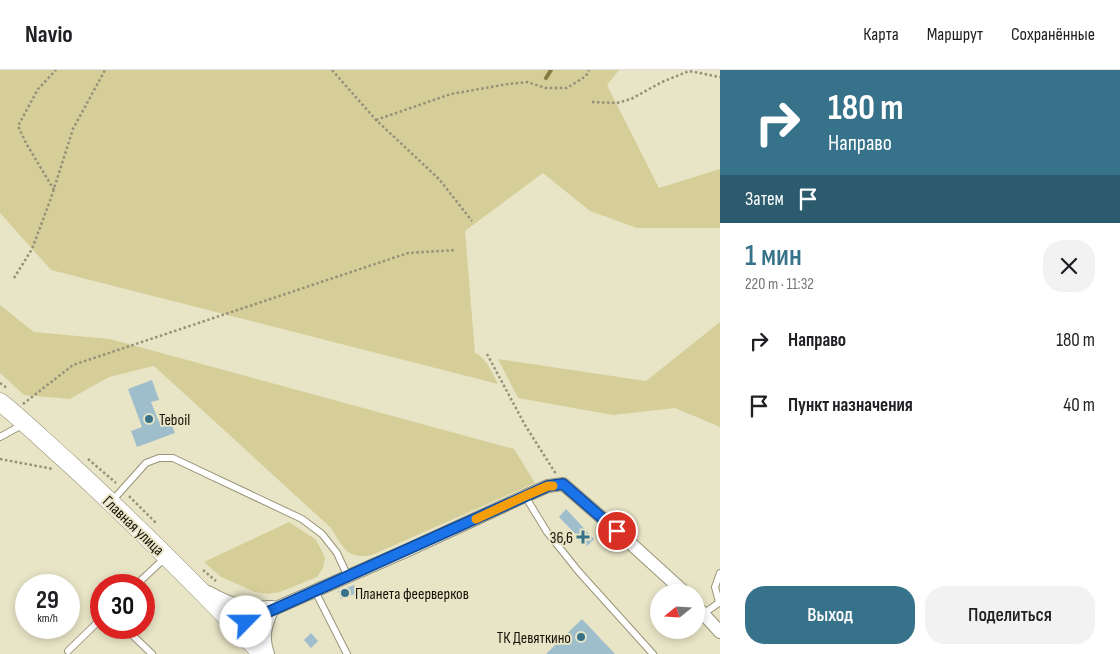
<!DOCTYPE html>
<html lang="ru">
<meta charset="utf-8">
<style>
body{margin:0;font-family:"Sofia Sans Condensed",sans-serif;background:#f2f2f2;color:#202124;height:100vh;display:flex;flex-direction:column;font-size:19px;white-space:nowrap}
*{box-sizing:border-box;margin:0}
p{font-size:16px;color:#757577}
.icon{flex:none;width:28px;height:28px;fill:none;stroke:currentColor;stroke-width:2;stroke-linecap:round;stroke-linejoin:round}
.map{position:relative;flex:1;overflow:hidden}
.drawer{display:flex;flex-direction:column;background:#fff;width:400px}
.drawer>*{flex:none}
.hud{background:#367289;color:#fff;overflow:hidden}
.needle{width:32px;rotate:252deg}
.buttons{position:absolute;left:650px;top:514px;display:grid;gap:10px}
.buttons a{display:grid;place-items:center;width:55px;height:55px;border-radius:50%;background:#fff;box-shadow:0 2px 8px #0003;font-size:25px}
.speed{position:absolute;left:15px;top:504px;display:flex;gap:10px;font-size:25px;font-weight:700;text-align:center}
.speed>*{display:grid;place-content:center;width:65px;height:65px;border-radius:50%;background:#fff;box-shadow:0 2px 8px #0003;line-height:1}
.speed small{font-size:12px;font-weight:400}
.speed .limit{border:8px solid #d22;background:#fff;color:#111}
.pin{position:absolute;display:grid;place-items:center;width:42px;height:42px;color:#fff;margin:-21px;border:2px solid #fff;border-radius:50%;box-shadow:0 1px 5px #0007}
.me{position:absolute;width:55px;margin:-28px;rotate:67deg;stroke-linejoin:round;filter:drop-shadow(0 0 4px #0008)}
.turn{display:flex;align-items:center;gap:18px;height:105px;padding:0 25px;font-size:22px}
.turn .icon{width:65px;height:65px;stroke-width:2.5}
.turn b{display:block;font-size:35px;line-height:42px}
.then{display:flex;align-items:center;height:48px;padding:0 25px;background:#0003;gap:10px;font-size:19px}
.round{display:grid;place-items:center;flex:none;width:52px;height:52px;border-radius:20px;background:#f2f2f2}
.headline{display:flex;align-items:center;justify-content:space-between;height:85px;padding:0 25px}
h1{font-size:30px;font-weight:600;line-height:38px;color:#367289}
.cta{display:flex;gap:10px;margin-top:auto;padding:10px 25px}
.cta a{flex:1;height:58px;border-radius:20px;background:#367289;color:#fff;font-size:20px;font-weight:600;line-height:58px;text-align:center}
.cta a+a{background:#f2f2f2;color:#202124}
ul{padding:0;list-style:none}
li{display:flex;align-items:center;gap:15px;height:65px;padding:0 25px}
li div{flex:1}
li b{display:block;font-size:19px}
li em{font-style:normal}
header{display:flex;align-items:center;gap:30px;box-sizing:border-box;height:70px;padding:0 25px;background:#fff;border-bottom:1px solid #e0e0e0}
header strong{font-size:24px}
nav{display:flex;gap:28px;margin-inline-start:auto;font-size:18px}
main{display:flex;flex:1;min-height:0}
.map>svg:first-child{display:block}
.green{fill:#d6ce99}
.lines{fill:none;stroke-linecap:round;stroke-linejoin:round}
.stream{stroke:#867c41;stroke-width:4}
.building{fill:#9ebecc}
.service-casing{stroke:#989478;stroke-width:8}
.minor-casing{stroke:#989478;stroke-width:14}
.secondary-casing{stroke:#989478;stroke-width:19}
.path{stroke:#94917a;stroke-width:2.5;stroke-dasharray:2.5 2.5;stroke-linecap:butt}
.service{stroke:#fff;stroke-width:6}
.minor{stroke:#fff;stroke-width:12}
.secondary{stroke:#fff;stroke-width:18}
.route-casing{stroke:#114b97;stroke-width:12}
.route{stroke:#1a73e8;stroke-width:9}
.slow{stroke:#f59e0b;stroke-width:9}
.poi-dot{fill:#367289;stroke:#e8e4c6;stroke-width:2}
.labels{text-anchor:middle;stroke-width:4;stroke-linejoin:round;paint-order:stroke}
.poi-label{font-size:16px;fill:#151308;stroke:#e8e4c6;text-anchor:start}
.street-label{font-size:16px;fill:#151308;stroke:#e8e4c6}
</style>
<header>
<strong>Navio</strong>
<nav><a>Карта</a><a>Маршрут</a><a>Сохранённые</a></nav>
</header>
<main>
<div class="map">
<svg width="720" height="584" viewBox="0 0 720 584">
<rect width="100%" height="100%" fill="#e8e4c6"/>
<path class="green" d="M0,0H619L607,15L659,118L720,99V158H637L590,141L543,103L465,161L475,283C487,288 492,303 498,314L51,200L0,143Z
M0,235L34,262L110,269L514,379L535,413L372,485C347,490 343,477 331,458L154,296L109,307L70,329L24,325L0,303Z
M720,252V357L675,338L613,345L518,328L498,289L646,311Z
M289,452L315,469L321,479L325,488L323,498L317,507L280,522L267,524L255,522L221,507L204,492Z"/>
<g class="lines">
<path class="stream" d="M546,8L551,0"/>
</g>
<path class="building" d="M152,310L159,330L151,332L159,352L169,348L175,363L137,377L131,361L142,357L128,319Z
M566,439L594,469L587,476L559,447Z
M354,515L357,523L341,529L338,521Z
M582,549L615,584H546Z
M311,563L318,571L311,578L304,570Z"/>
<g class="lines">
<g class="service-casing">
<path id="service" d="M0,367L24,354
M525,426L547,462L579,502L653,584
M112,431L146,393L159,388H173L302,449L322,464L337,483L348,507
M136,515L166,487
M315,521L347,584
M719,532L715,517L720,503
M703,544L720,532
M125,558L152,584
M68,581L101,549"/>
</g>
<g class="minor-casing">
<path id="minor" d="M208,522C231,535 245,539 272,537
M696,536L720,562
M235,556L408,480L525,426L548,416L563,414L617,461L684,522
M268,584C262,567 265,557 272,540"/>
</g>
<g class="secondary-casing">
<path id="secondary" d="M0,332C25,352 47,374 71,395C137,456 200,519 262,584"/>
</g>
<path class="path" d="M332,0L376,50L439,109L472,151
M592,32L617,33L631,29L662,12L689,1L720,7
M376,50L451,24L508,14L527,12L546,18H567L586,6L589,0
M54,120L26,73L18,56L38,19L56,0
M14,208L32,179L51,128L73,59L105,0
M487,284L525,355L556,404
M0,313L7,318
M23,334L73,295L408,183L456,180
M0,389L53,399
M88,389L116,413
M129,426L157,454
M203,500L216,511"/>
<use href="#service" class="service"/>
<use href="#minor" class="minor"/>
<use href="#secondary" class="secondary"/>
</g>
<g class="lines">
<g class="route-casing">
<path id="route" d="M246,552L286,534L548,416L563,414L617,461"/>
</g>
<use href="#route" class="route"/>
<path class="slow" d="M476,449L525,426L548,416H553"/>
</g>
<g class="poi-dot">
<circle cx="149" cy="349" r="5"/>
<path d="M580.5 459.5h5v5h5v5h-5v5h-5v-5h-5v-5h5z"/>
<circle cx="345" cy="523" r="5"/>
<circle cx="581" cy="567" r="5"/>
</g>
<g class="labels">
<g class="poi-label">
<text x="159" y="355">Teboil</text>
<text x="573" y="473" text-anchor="end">36,6</text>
<text x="355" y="529">Планета феерверков</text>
<text x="571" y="573" text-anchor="end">ТК Девяткино</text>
</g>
<g class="street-label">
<text transform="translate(134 455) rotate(44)" y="6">Главная улица</text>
</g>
</g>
</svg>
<div class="buttons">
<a><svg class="needle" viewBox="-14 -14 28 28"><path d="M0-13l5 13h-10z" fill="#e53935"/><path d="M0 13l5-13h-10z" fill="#757577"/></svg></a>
</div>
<div class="speed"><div>29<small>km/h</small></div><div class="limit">30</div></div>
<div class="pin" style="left:617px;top:461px;background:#d93025"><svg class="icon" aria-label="arrive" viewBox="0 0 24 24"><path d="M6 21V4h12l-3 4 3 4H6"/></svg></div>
<svg class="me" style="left:246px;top:552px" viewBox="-20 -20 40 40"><circle r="19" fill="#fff"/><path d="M0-13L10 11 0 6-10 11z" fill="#1a73e8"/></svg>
</div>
<section class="drawer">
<div class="hud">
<div class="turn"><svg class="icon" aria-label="right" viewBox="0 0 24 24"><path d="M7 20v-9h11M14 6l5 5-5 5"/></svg><div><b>180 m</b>Направо</div></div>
<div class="then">Затем<svg class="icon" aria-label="arrive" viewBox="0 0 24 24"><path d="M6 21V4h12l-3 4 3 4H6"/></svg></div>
</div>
<div class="headline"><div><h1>1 мин</h1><p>220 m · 11:32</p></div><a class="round"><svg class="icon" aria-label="close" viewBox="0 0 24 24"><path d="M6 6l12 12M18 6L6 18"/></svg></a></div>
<ul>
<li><svg class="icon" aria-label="right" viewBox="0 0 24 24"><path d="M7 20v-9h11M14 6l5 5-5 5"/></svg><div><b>Направо</b></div><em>180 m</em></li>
<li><svg class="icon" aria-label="arrive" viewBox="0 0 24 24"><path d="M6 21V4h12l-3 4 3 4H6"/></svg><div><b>Пункт назначения</b></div><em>40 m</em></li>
</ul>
<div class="cta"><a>Выход</a><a>Поделиться</a></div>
</section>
</main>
